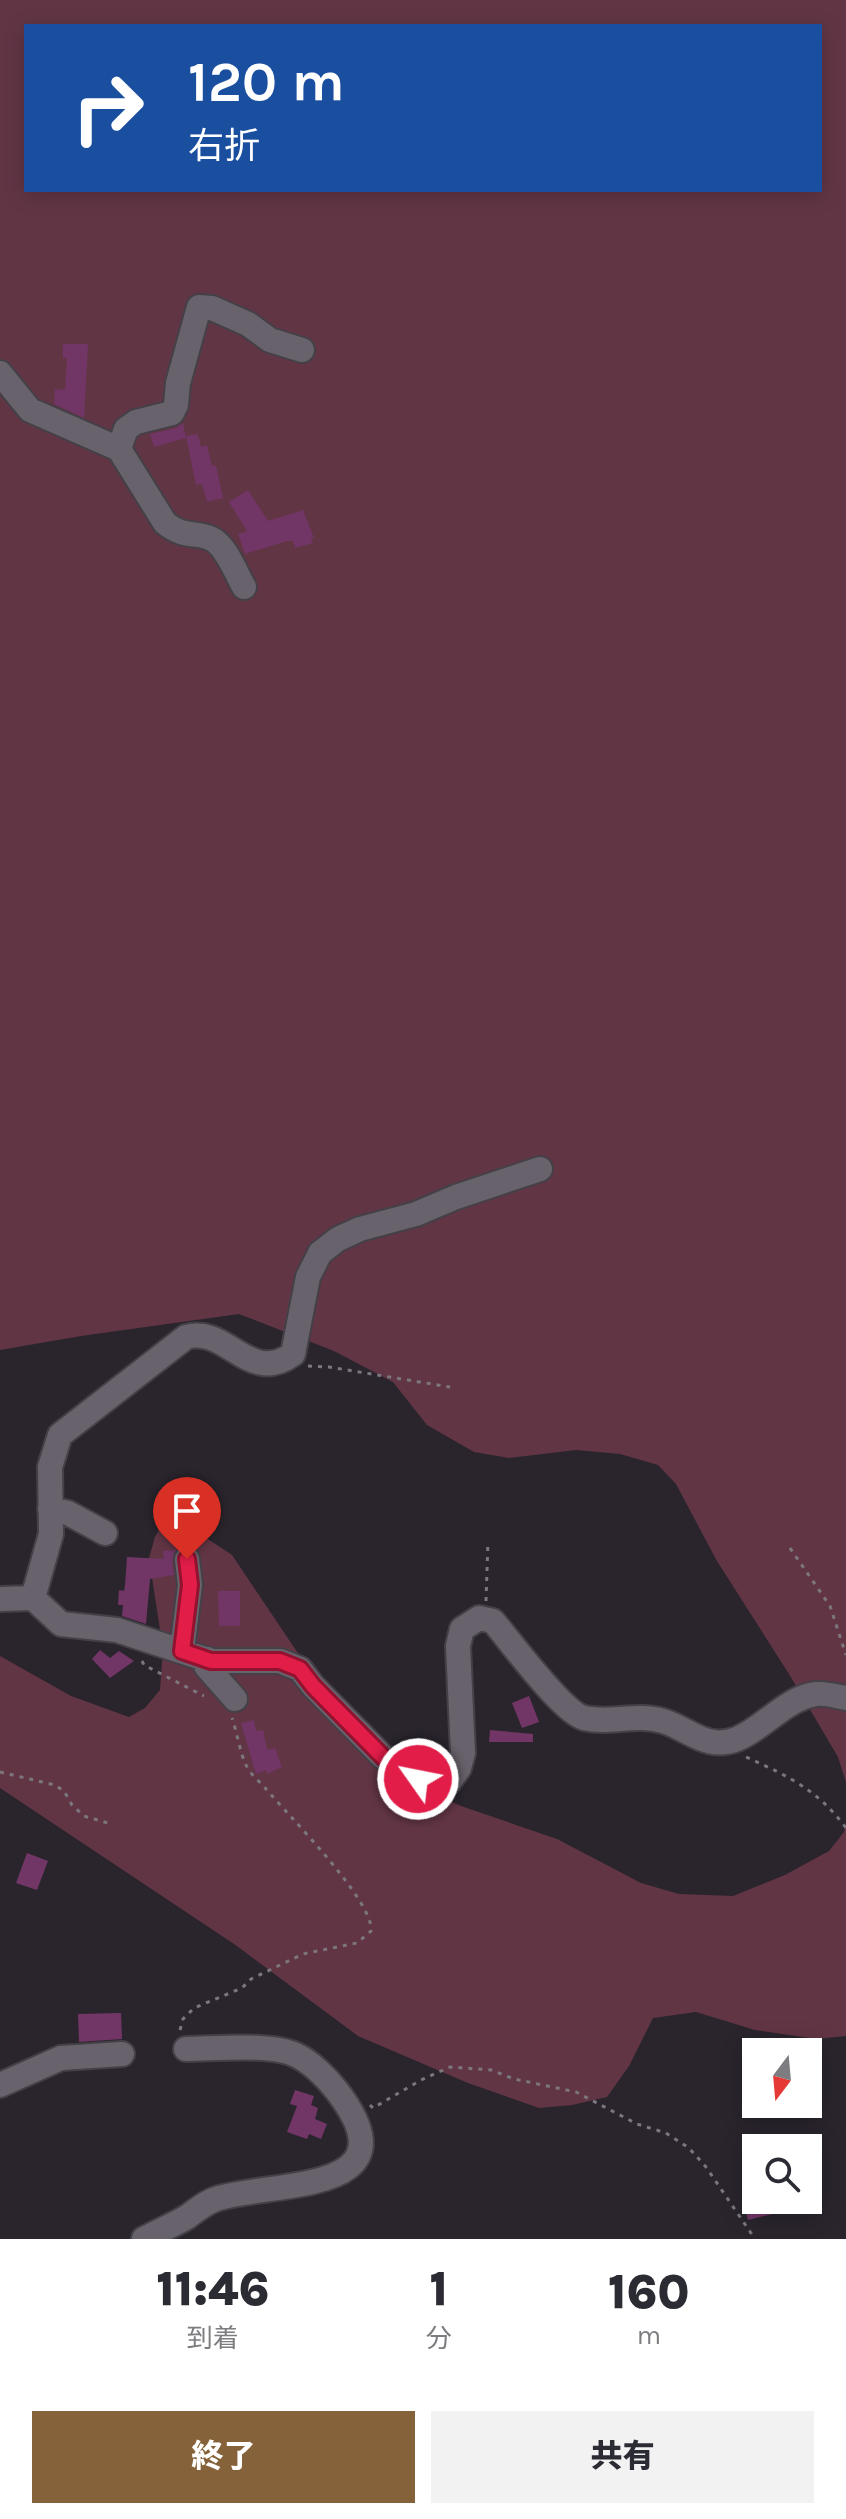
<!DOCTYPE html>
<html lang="ja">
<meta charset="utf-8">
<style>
body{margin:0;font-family:Karla,"Noto Sans JP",sans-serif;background:#f2f2f3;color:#2b2b33;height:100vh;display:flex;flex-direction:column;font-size:30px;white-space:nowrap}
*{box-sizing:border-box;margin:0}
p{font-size:26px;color:#7c7c81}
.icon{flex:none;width:44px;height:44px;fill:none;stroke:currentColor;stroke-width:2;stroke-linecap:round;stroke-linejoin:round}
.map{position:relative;height:2239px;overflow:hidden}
.sheet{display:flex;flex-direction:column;background:#fff;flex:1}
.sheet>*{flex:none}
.top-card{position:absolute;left:24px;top:24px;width:798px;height:168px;border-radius:0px;box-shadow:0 4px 20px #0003;background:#1a4fa0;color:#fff;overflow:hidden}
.needle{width:52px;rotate:196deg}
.buttons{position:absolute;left:742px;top:2038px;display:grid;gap:16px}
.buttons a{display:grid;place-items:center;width:80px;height:80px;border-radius:0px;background:#fff;box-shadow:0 4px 20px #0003;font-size:40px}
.pin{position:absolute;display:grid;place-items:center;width:68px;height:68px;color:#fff;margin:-82px -34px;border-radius:50% 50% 50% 0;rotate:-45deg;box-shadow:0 0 8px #0007}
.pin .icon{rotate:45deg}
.me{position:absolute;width:88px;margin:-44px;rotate:303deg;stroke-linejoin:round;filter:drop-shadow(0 0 6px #0008)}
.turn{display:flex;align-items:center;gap:28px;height:168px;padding:0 32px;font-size:36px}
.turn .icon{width:104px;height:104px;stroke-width:2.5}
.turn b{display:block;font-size:56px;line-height:68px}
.eta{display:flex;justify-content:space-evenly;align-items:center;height:136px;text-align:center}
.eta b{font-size:48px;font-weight:800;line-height:56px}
.cta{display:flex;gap:16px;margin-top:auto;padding:16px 32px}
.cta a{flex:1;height:92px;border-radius:0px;background:#856239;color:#fff;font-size:32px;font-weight:800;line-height:92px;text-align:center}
.cta a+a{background:#f2f2f3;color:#2b2b33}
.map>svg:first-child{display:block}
.green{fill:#623545;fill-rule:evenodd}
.building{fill:#713666}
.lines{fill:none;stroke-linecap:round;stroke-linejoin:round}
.minor-casing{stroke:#444047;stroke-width:28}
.path{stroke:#7c777e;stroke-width:3;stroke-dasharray:4 6;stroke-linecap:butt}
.minor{stroke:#68626c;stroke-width:24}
.route-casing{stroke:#92132f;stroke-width:20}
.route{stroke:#e11d48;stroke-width:14}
</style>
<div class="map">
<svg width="846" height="2239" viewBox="0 0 846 2239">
<rect width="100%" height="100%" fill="#2a252d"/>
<path class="green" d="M0,0H846V1782L838,1757L789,1674L717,1561L676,1484L658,1465L620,1454L576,1450L509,1458L474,1452L427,1425L393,1382L334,1351L239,1314L81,1336L0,1350ZM26,26H820V190H26Z
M164,1521L194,1530L232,1555L363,1750L400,1779L461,1806L557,1839L641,1883L679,1894L733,1896L785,1875L829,1851L844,1832L846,1825V2036L816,2039L755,2030L696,2012L653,2018L629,2066L607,2097L572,2105L539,2108L468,2083L358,2036L237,1946L0,1788V1656L71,1696L129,1717L145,1708L160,1690L163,1649L149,1558L155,1537Z"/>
<path class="building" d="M63,344H88L84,418L54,404L55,389L65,390L67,358H63Z
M183,423L186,438L154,447L150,434L176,428Z
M198,434L201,447L207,445L212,466L216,465L223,498L207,502L202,484L196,485L186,436Z
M248,490L268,521L303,510L314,538H311L313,543L295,548L293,541H287L245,554L238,534L247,531L229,502Z
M176,1550L172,1560L174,1575L150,1579L146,1624L122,1616L123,1605H118L119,1590L124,1591L125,1585L127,1557L164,1559L163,1551Z
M218,1591H240V1626H219Z
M100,1650L110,1658L119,1651L134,1661L110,1678L92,1659Z
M529,1696L539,1722L522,1728L512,1703Z
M254,1720L256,1731L263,1730L267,1750L275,1748L282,1767L267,1774L266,1770L256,1774L241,1723Z
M490,1730L533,1734V1742H489Z
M27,1853L48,1861L37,1890L16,1883Z
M121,2013L122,2039L79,2042L78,2014Z
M295,2090L314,2096L311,2105L318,2108L315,2119L327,2124L321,2139L309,2134L307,2139L287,2132L297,2106L290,2104Z
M743,2200H782L785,2211L748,2220Z"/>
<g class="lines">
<g class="minor-casing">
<path id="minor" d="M0,373L30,410L119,449L165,523C185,539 196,531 212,539C226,546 236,573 244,587
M119,449L126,429L136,422L172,413L176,405L178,383L199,307L212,308L248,324L270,340L302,350
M50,1509L68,1513L105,1533
M33,1598L51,1534L50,1467L60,1435L186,1337C227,1325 249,1386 293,1354L308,1277L320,1253L338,1239L360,1229L416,1214L456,1197L540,1169
M0,1599L33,1598L61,1624L117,1630L211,1661H280L300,1669L313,1686L383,1757L426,1783L436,1785L449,1782L459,1768L463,1753L458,1646L462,1629L479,1618L493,1621C510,1641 562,1712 584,1718C610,1724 636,1713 663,1721C689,1729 707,1751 737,1739C764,1728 786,1698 816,1694C825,1693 837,1696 846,1698
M182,1651L190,1585L187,1559
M207,1659L206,1666L235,1699
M0,2085L61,2058L122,2054
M144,2239C158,2231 174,2225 187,2217C197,2210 207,2201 219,2198C279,2181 416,2194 337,2091C327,2078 311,2062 296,2055C271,2043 214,2049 186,2049"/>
</g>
<path class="path" d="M308,1366L329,1367L450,1387
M790,1548L830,1606L846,1655
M486,1601L488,1541
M142,1661L144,1665L204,1696
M746,1757C788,1776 818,1790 846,1828
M0,1772L55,1785L64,1791L72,1805L84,1816L111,1824
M180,2030L183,2019L194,2008L242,1988L251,1979L303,1954L357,1943L371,1931C374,1901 288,1815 266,1789C260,1782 250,1774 246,1765C240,1753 237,1732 232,1718
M370,2105L373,2108L421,2080L450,2067L491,2070L514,2079L576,2092L637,2124L666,2133L689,2148L706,2167L755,2239"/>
<use href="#minor" class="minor"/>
</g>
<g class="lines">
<g class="route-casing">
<path id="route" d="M187,1559L190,1585L182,1651L211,1661H280L300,1669L313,1686L383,1757L418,1779"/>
</g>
<use href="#route" class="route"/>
</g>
</svg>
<div class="buttons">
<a><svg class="needle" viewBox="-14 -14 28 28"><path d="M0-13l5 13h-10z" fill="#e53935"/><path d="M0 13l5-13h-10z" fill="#7c7c81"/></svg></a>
<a><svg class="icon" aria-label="search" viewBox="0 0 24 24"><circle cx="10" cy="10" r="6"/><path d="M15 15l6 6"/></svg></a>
</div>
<div class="pin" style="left:187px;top:1559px;background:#d93025"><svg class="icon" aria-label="arrive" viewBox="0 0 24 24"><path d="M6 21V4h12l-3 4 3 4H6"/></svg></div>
<svg class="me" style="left:418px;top:1779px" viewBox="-20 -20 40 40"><circle r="17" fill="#e11d48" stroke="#fff" stroke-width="3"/><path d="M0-11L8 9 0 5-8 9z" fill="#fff"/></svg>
<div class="top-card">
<div class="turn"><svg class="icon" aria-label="right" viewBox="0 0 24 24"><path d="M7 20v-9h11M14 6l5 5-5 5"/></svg><div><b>120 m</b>右折</div></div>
</div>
</div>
<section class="sheet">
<div class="eta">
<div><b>11:46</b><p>到着</p></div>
<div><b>1</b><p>分</p></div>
<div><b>160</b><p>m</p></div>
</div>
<div class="cta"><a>終了</a><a>共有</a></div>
</section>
